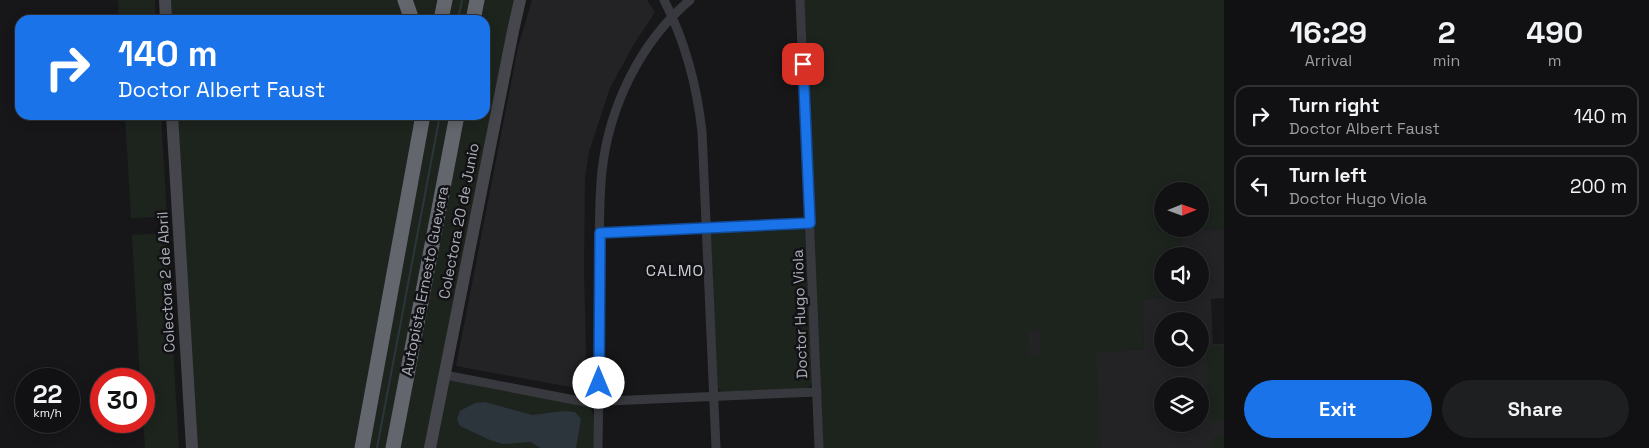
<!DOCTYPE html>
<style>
body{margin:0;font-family:"Space Grotesk",sans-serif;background:#1e1f21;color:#f1f3f6;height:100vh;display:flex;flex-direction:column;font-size:19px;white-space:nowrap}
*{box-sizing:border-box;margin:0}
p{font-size:16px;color:#9c9da0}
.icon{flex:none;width:28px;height:28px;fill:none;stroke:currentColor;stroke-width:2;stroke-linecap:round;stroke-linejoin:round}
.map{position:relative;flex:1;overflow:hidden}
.drawer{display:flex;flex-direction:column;background:#111113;width:425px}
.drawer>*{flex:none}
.hud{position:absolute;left:15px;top:15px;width:475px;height:105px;border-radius:15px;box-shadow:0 2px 12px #0003,0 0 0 1px #303133;background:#1a73e8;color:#fff;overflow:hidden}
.needle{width:32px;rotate:89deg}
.buttons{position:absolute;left:1154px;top:182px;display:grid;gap:10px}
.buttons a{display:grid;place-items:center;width:55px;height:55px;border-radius:50%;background:#111113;box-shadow:0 2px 12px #0003,0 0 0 1px #303133;font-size:25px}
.speed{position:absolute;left:15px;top:368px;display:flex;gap:10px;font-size:25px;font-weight:700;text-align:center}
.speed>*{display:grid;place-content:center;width:65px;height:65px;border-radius:50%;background:#111113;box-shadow:0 2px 12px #0003,0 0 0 1px #303133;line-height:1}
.speed small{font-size:12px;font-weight:400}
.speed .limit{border:8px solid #d22;background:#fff;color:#111}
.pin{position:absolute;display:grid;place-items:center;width:42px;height:42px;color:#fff;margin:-21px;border-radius:10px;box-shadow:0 2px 8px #0006}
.me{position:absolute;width:55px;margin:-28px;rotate:0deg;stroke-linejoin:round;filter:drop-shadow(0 0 4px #0008)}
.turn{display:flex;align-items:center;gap:18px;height:105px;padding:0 20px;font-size:22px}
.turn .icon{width:65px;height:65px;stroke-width:2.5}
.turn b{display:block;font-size:35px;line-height:42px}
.eta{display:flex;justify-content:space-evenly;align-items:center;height:85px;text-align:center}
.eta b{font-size:30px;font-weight:700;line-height:35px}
.button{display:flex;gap:10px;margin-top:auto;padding:10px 20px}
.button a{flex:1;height:58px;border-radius:30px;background:#1a73e8;color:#fff;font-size:20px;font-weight:700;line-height:58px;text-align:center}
.button a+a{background:#1e1f21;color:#f1f3f6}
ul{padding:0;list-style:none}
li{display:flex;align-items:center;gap:15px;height:62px;margin:0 10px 8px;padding:0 10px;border:2px solid #303133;border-radius:15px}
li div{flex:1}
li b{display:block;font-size:19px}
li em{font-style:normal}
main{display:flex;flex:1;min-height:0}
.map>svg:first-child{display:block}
.built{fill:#232326;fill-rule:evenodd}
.green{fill:#1d241e;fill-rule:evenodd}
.water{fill:#2d353c}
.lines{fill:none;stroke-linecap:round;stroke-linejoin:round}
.stream{stroke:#2d353c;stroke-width:2}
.street{stroke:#38393e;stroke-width:9}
.secondary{stroke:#46474d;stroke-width:12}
.highway{stroke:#64666e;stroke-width:15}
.route-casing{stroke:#114b97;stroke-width:12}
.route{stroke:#1a73e8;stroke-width:9}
.labels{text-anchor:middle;stroke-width:5;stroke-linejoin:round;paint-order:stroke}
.street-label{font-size:15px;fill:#aaadb8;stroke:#121214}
.neighbourhood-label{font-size:16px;letter-spacing:1px;fill:#caccd4;stroke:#121214}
</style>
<main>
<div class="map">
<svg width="1224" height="448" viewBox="0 0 1224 448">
<rect width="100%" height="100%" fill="#171719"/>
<path class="built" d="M532,0H647L655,12L634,44L610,88L589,152L585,177L584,271L587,390L456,366L518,47Z
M1224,228V298L1211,299L1213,344H1224V448H1033L1027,330H1041L1042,355L1144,349L1142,299L1177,296V294H1200V256H1182L1180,231ZM1162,321H1200V359H1162ZM1162,386H1200V424H1162Z"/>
<path class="green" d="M118,0H155L156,20H119Z
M165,0H520L430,448H192L172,115H485V20H166Z
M803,0H1224V228L1180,231L1182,256H1162V294H1177V296L1143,299L1144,349L1096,352L1101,448H823ZM1162,191H1200V229H1162ZM1040,330L1042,355L1029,356L1027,331Z
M125,115H161L167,217L131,218Z
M799,228L805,230L807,233L814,382L807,388L722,392L717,387L711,234L714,232Z
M166,233L179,448H145L143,421L144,379H140L132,235Z
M1224,346V421H1210L1206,347Z
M449,380L590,407L594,416V448H435Z
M1215,436L1224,437V448H1209Z"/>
<path class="water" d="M485,402L532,415L565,411L575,412L581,419L576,448H541L530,442L503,444L490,440L460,426L457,419L460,411L475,403Z"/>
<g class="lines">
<path class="stream" d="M458,20L462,0
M377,448L440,115"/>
<path class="street" d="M664,0C685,41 697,86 702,132L716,448
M800,0L819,448
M600,233L810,223
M445,375L585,402L817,392
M598,448C599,394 599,339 599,285C600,247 598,209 602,171C609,107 640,42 690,0"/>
<path class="secondary" d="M165,0L166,20
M172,115L192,448
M430,448L513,31L520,0"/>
<path class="highway" d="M405,0L412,20
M441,20L445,0
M473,20L477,0
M362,448L423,115
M393,448L457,115"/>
</g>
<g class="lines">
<g class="route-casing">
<path id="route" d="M599,383L600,233L810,223L803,64"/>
</g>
<use href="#route" class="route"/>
</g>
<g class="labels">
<g class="street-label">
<text transform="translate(459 221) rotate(-79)" y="5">Colectora 20 de Junio</text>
<text transform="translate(425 281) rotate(-79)" y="5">Autopista Ernesto Guevara</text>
<text transform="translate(166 282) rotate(-93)" y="5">Colectora 2 de Abril</text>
<text transform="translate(800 314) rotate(-92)" y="5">Doctor Hugo Viola</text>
</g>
<g class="neighbourhood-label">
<text x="675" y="276">CALMO</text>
</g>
</g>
</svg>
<div class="buttons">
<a><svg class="needle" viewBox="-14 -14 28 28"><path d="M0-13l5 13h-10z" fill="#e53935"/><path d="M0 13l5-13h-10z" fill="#9c9da0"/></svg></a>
<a><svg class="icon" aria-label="sound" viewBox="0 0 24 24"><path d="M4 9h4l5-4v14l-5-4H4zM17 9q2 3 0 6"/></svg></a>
<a><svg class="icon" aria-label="search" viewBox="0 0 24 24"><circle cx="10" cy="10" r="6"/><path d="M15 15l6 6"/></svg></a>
<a><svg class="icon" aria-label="layers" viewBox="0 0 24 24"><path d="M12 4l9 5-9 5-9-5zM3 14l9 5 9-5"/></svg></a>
</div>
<div class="speed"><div>22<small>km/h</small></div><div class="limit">30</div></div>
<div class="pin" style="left:803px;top:64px;background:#d93025"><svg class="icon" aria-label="arrive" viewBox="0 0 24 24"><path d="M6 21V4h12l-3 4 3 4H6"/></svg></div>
<svg class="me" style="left:599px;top:383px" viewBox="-20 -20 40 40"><circle r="19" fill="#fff"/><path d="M0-13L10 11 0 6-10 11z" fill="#1a73e8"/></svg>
<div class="hud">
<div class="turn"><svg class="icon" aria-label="right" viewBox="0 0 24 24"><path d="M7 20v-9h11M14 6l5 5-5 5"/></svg><div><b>140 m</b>Doctor Albert Faust</div></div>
</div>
</div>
<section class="drawer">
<div class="eta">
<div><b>16:29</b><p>Arrival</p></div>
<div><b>2</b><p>min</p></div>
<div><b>490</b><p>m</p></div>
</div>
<ul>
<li><svg class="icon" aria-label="right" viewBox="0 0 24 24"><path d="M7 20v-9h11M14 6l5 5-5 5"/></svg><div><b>Turn right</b><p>Doctor Albert Faust</p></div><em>140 m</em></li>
<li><svg class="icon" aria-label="left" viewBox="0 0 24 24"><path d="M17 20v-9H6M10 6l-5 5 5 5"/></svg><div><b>Turn left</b><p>Doctor Hugo Viola</p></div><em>200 m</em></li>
</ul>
<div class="button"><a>Exit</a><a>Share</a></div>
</section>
</main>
